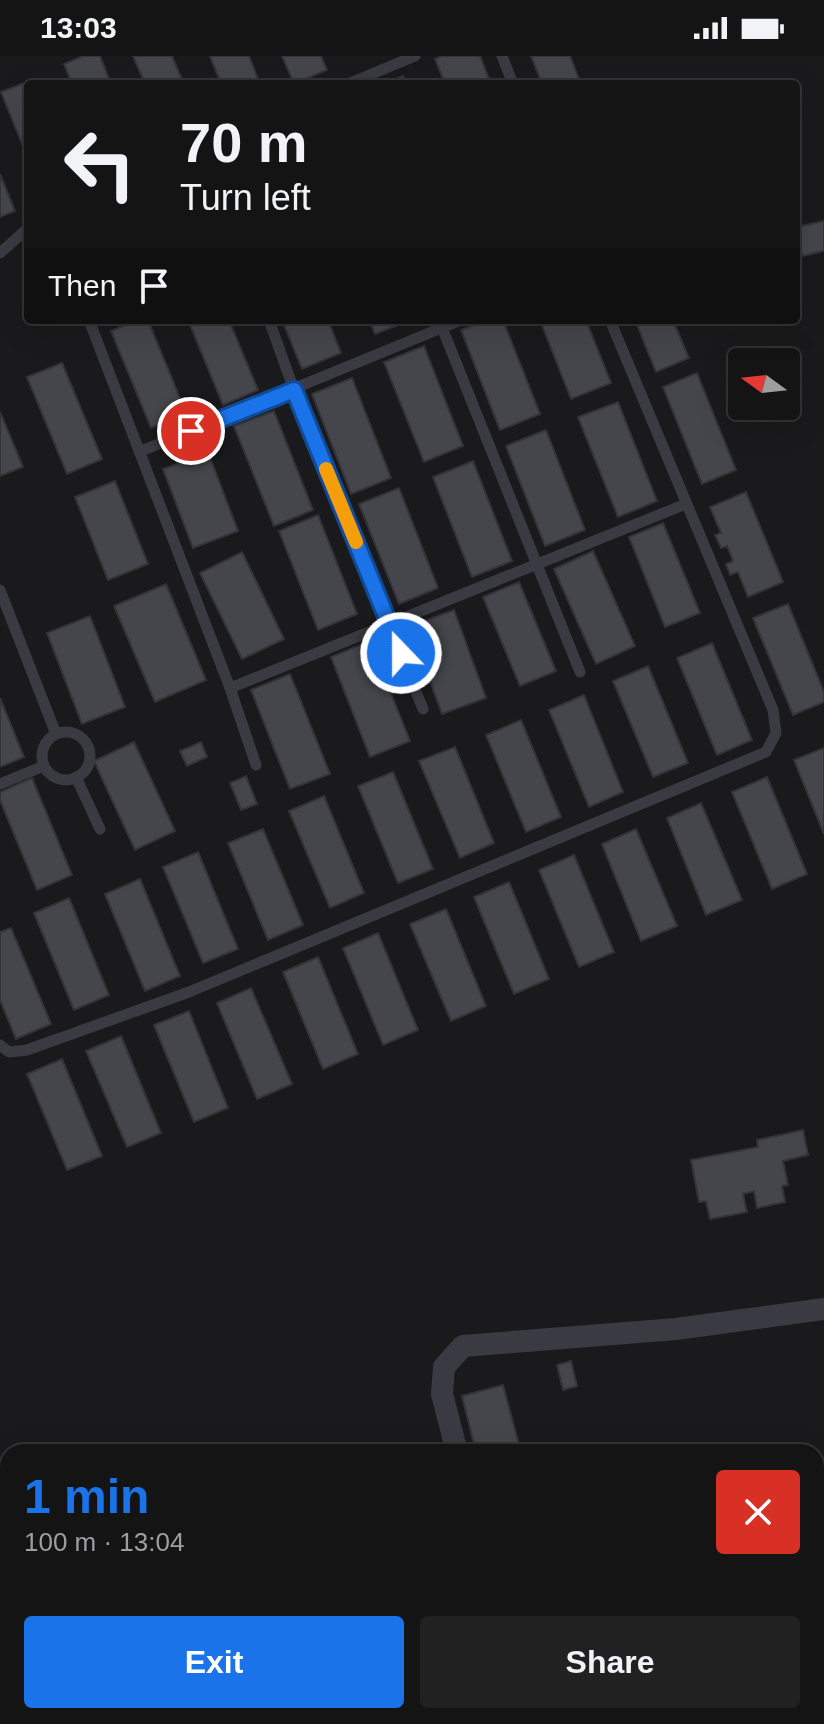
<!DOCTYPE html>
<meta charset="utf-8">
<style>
body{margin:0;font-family:Helvetica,sans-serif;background:#212122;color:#f1f3f6;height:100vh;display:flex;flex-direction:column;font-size:30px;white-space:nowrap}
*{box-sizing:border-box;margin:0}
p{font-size:26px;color:#9d9ea0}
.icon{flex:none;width:44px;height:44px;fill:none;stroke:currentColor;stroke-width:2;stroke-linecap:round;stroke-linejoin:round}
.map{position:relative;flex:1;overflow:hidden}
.side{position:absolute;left:0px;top:1388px;width:824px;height:280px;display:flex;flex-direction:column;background:#141415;border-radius:24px 24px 0 0;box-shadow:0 8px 32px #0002,0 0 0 2px #333334}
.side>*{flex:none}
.banner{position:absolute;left:24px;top:24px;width:776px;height:244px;border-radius:8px;box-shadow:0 8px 32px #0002,0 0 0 2px #333334;background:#141415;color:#f1f3f6;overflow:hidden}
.needle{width:52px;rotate:285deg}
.fabs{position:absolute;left:728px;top:292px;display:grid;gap:16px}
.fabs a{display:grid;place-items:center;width:72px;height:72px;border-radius:8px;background:#141415;box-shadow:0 8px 32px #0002,0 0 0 2px #333334;font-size:40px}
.pin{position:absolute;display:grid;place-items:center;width:68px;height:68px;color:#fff;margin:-34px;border:4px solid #fff;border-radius:50%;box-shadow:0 2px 8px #0007}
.me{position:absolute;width:88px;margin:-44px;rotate:338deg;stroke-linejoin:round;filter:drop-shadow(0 0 6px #0008)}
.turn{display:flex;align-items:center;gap:28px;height:168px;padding:0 24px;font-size:36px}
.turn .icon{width:104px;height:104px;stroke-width:2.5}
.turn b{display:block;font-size:56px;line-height:68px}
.then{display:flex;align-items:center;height:76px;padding:0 24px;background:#0003;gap:16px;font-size:30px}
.round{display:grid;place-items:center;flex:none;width:84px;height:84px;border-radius:8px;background:#212122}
.overview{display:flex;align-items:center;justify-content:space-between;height:136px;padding:0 24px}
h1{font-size:48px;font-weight:600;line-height:60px;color:#1a73e8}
.cta{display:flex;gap:16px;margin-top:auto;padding:16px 24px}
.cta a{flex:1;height:92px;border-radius:8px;background:#1a73e8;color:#fff;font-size:32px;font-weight:600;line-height:92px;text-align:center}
.cta a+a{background:#212122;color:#f1f3f6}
.status{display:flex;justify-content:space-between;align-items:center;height:56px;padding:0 40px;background:#141415;direction:ltr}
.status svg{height:22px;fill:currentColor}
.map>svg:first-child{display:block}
.building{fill:#44464c;stroke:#333338;stroke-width:2}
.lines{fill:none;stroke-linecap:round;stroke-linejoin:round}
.service{stroke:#3a3b42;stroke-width:11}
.minor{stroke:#3a3b42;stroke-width:22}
.route-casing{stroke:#114b97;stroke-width:20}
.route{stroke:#1a73e8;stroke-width:14}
.slow{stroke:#f59e0b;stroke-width:14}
</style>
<div class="status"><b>13:03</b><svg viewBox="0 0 49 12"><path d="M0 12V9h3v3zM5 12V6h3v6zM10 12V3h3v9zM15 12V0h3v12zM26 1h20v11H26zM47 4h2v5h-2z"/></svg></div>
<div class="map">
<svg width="824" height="1668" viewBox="0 0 824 1668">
<rect width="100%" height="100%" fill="#1a1a1c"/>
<path class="building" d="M83,0H100L111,28H72L64,8Z
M133,0H172L184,28H145Z
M210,0H249L260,28H221Z
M282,0H321L327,14L294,28Z
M442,0H480L491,28H445L435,3Z
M531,0H570L581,28H542Z
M403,20L407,28H383Z
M35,23L37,28H28V103L1,36Z
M0,118L15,155L0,161Z
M824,165V195L802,200L797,171Z
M137,264H148L186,357L151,372L111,275Z
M188,264H229L258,334L223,349Z
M282,264H328L341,297L302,313Z
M369,264H411L375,278Z
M487,264H503L540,358L500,374L461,274Z
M540,264H586L611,327L571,343Z
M635,264H673L689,302L656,316Z
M424,290L463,390L424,406L384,306Z
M62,307L102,403L67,418L27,321Z
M697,317L736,414L702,428L663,331Z
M352,322L391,422L351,438L312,338Z
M618,346L657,445L618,461L578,361Z
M274,355L313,454L274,470L234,370Z
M0,356L23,411L0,420Z
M546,374L585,474L545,490L506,390Z
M208,396L238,475L193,492L163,413Z
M473,405L512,505L472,521L433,421Z
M115,425L148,508L108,524L75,441Z
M399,432L438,532L399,548L359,448Z
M746,436L783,526L748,541L738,516L730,519L726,508L733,505L727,490L721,492L715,479L721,477L710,451Z
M318,459L357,558L318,574L279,475Z
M663,467L700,557L665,571L629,481Z
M593,495L635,590L596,608L554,513Z
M242,496L284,583L242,603L200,517Z
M519,526L556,615L520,630L483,541Z
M166,528L206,624L155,646L114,550Z
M788,548L824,636V646L793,659L753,562Z
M454,554L486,642L442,658L410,570Z
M90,560L125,651L82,668L47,577Z
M370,585L410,685L370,701L331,601Z
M712,587L752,684L717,699L677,602Z
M648,610L688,707L653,721L613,625Z
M290,618L330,718L290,733L251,634Z
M584,639L623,736L589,751L549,654Z
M0,642L24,701L0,711Z
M521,664L561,761L526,776L486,679Z
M134,686L175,775L135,794L94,705Z
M201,686L207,701L187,710L180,695Z
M455,691L494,787L460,802L419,705Z
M824,692V778L794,704Z
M393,716L433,813L398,827L358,730Z
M246,720L257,748L241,754L230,727Z
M767,721L807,818L772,833L732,736Z
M32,722L72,819L37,834L0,744V736Z
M324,740L364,837L330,852L289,755Z
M701,747L742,844L706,859L667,762Z
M263,773L303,869L268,884L228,787Z
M636,773L677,870L641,885L602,788Z
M198,796L238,893L203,907L163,811Z
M574,799L614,896L579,911L539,814Z
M140,823L180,920L145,935L105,838Z
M509,826L549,923L514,938L474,841Z
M69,842L109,939L74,954L34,857Z
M446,853L486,950L451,965L410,868Z
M11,872L51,968L16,983L0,944V876Z
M378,877L418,974L383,989L343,892Z
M318,901L358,998L323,1013L283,916Z
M251,932L292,1028L257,1043L217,947Z
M189,955L228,1052L194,1066L154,969Z
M121,980L161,1077L127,1091L86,995Z
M62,1003L102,1100L67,1114L27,1018Z
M803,1074L808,1099L783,1105L788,1129L782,1130L785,1146L757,1152L754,1135L743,1138L747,1156L710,1163L706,1145L699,1146L691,1104L758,1091L757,1084Z
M571,1305L577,1330L563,1334L557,1309Z
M503,1329L521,1396H476L462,1340Z
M549,1660H593L595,1668H551Z
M720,1660H768L769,1668H721Z"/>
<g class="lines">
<path class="service" d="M502,0L513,28
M348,28L415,0
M0,197L28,172
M89,264L230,632L256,709
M269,264L294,334L423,653
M439,264L580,616
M139,396L461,264
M0,534L56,678
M230,632L686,448
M42 700a24 24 0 1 1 48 0a24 24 0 1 1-48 0Z
M76,721L100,773
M0,728L44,710
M0,989L9,996L27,994L189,936L766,696L776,677L773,654L610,264"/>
<path class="minor" d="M457,1396L442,1338L444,1311L463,1290L676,1273L824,1253
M816,1560L824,1559
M522,1660L524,1668"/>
</g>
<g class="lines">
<g class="route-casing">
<path id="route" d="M191,375L294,334L401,597"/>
</g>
<use href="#route" class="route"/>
<path class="slow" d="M326,413L356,486"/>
</g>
</svg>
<div class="fabs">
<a><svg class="needle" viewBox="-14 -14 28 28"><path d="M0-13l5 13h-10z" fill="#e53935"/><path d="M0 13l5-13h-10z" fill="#9d9ea0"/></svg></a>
</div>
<div class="pin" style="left:191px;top:375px;background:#d93025"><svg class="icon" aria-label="arrive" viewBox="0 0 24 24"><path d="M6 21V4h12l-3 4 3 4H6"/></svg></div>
<svg class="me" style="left:401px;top:597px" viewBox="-20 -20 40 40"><circle r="17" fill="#1a73e8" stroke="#fff" stroke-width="3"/><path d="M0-11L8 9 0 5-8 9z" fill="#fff"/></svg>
<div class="banner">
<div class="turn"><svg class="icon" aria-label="left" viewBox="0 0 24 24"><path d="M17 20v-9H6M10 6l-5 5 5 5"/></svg><div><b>70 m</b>Turn left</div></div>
<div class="then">Then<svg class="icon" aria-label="arrive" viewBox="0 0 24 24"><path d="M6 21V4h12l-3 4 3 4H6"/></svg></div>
</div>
<section class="side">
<div class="overview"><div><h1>1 min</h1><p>100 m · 13:04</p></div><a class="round" style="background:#d93025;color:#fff"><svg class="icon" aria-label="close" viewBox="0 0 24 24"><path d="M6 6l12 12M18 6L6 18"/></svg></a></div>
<div class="cta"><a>Exit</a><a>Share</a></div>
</section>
</div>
